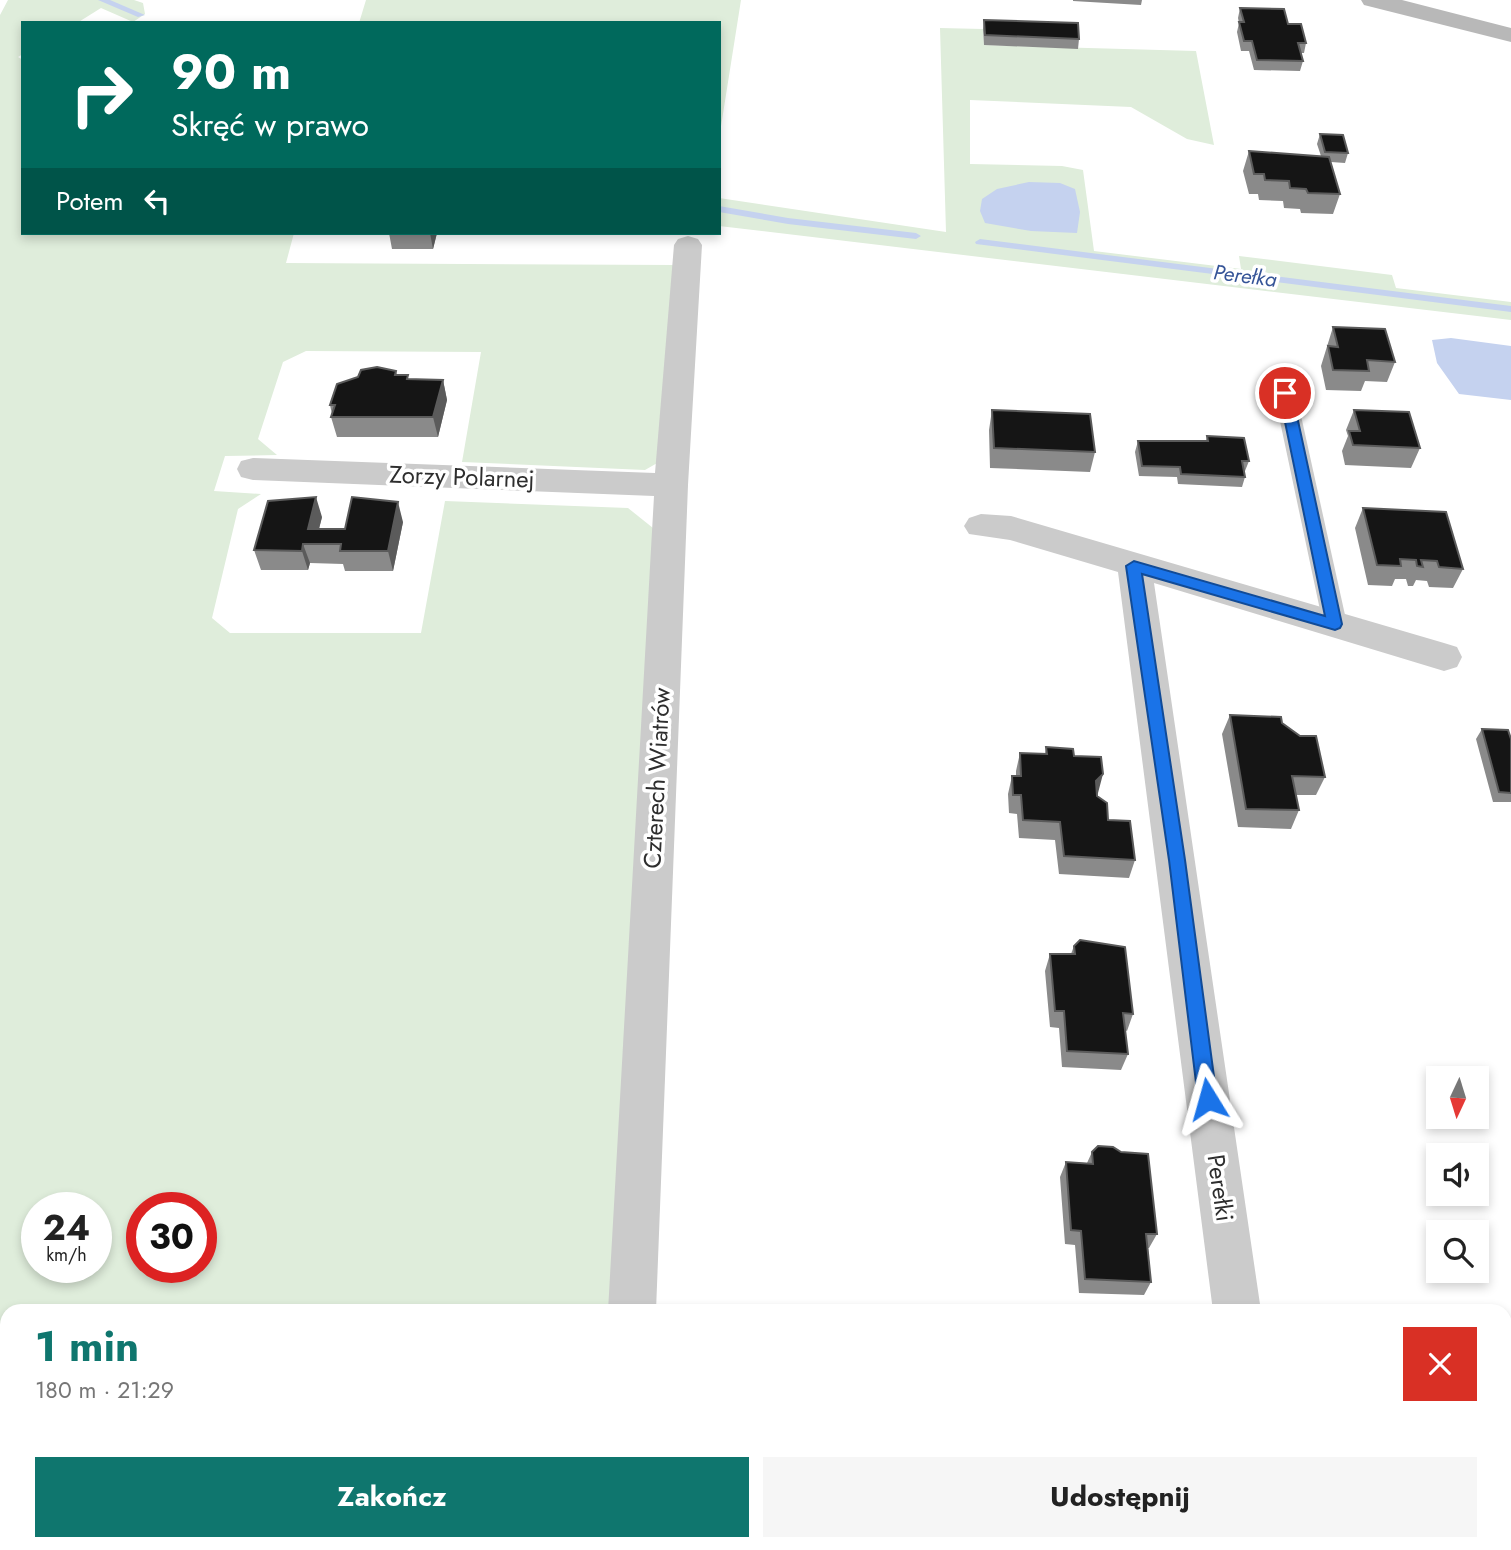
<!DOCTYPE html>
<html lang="pl">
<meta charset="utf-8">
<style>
body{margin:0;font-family:Jost,sans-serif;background:#f6f6f6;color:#222;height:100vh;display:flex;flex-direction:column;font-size:26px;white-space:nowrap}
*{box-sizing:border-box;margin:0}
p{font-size:23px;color:#767676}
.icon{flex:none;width:38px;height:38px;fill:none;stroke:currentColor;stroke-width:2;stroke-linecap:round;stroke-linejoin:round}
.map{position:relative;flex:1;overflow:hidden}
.sheet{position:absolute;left:0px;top:1304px;width:1512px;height:247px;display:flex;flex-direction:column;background:#fff;border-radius:21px 21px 0 0;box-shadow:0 4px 10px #0003}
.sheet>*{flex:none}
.guide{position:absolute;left:21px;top:21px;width:700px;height:214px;border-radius:0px;box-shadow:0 4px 10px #0003;background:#00695c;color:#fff;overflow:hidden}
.needle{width:46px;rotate:184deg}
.buttons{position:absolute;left:1426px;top:1066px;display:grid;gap:14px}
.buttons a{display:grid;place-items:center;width:63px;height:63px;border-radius:0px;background:#fff;box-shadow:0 4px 10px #0003;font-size:35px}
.speed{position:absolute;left:21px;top:1192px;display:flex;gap:14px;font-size:35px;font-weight:700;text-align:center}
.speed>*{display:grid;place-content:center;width:91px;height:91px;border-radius:50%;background:#fff;box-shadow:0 4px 10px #0003;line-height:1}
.speed small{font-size:18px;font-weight:400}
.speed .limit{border:10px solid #d22;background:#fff;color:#111}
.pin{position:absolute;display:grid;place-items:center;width:60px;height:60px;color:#fff;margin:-30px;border:4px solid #fff;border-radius:50%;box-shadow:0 2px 7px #0007}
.me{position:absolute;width:77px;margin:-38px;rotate:352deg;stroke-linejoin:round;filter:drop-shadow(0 0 5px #0008)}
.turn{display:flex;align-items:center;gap:24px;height:147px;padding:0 35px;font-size:32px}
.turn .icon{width:91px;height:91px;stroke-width:2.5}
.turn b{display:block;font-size:49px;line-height:60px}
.then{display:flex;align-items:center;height:66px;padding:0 35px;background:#0003;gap:14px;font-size:26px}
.round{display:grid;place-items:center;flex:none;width:74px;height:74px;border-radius:0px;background:#f6f6f6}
.headline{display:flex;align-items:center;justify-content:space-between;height:119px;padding:0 35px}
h1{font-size:42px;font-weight:700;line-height:52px;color:#0f766e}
.cta{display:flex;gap:14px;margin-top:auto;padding:14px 35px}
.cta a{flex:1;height:80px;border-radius:0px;background:#0f766e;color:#fff;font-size:28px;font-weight:700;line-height:80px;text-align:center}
.cta a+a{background:#f6f6f6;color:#222}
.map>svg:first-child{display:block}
.green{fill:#dfeddb;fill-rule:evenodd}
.water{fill:#c5d2ef}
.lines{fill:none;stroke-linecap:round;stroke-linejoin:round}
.stream{fill:#c5d2ef;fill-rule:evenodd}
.lane{fill:#cbcbcb;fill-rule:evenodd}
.street{fill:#cbcbcb;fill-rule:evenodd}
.secondary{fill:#b8b8b8;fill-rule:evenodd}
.wall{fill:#8a8a8a}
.shaded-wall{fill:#5b5b5b}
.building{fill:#151515;stroke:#5b5b5b;stroke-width:2}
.route{fill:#1a73e8;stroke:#114b97;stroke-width:2}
.labels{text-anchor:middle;stroke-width:7;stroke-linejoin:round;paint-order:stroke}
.far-water-label{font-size:21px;font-style:italic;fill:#355497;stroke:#fff}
.street-label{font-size:24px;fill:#2e2e2e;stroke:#fff}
</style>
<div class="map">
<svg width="1511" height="1550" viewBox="0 0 1511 1550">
<rect width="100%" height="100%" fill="#fff"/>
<path class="green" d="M8,0H134L143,3L145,14L133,22L101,8L77,23H23V54L18,57L23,60V233H294L286,263L675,265L659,462L645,470L462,462L481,352L306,351L283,362L258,439L277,455L225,456L214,491L261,494L238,509L212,618L230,633H421L445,501L628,508L658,532L614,1311H7V1544H601V1550H0V15ZM37,1208H96V1267H37ZM142,1208H201V1267H142Z
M366,0H741L719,139V23H359Z
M940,28L983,29L984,45L1196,51L1214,145L1187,139L1131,107L970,100V164L1062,166L1083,170L1094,251L1241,269L1239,256L1392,275L1396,288L1511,302V320L719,226V198L946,232Z
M1505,1419H1511V1550H1299L1298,1544H1505Z"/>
<path class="water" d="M1029,182L1060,183L1075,189L1080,212L1077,233L1031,231L985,223L980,211L982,199L997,189Z
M1451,338L1511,346V400L1459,394L1437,363L1432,340Z"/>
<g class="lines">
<path class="stream" d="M98,0H110L145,15L138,17Z
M719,206L788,218L916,233L921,236L916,239L788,224L719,212Z
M980,239L1511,306V312L976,244L975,242Z"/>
<path class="lane" d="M1285,386L1296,393L1347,624L1344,630L1335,633L1326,630L1323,624L1274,393Z"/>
<path class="street" d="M688,236L698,239L702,245L688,485L656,1311H608L654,496L253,480L241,477L237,469L241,461L253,458L655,473L674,245L678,239Z
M981,514L1011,516L1444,643L1457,647L1462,657L1457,667L1444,671L1154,583L1261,1311H1213L1118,572L1010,540L969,534L964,526L969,518Z
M1505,1343H1511V1393H1505Z
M594,1544H646V1550H594Z
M1244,1544H1296L1297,1550H1245Z"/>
<path class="secondary" d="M1361,0H1402L1511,28V42L1364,5Z"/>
</g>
<path class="wall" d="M1073,0H1142L1141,5L1073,1Z
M1240,8L1288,24L1306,43L1304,53H1301L1303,61L1300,71L1254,70L1249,51H1241L1237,32L1239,23L1238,18Z
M984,20L1079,39L1078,49L984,45L983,29Z
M1320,134L1348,153L1345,163L1331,162L1340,194L1333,214L1301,213L1300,209L1284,208L1283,201L1259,200L1258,194H1249L1243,171L1249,151L1321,156L1317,144Z
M389,233H437L433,249H392Z
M1333,327L1395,362L1387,382L1365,381L1361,391L1326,390L1321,366Z
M396,371L397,375L409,379L443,380L447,400L438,437H337L331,417L332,414L330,405L358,377Z
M992,410L1095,452L1090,472L990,468L989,430Z
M1354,410L1420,448L1411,468L1345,465L1342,451L1348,436L1346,430Z
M1207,436L1249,461L1245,471H1244L1245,477L1242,487L1178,484L1177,477L1139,476L1135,452L1138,441H1206Z
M1363,508L1463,569L1453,588L1429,587L1427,581L1416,580L1413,586H1408L1406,579H1395L1392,586L1368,585L1355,528Z
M322,517L319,529H345L403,522L393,571H345L343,564L310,563L308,570H261L254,550Z
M1230,715L1282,723L1325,777L1316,795H1296L1299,810L1291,829L1238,827L1222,734Z
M1482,729L1511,739V802H1493L1476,739Z
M1046,747L1074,756L1098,793L1097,796L1108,820L1135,860L1129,878L1059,874L1055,840L1019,838L1017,814L1009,813L1008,794L1012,776H1016V771L1020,753L1045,754Z
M1074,946L1133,1014L1127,1031L1125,1030L1128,1054L1121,1070L1062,1067L1059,1028L1050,1027L1045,971L1050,954H1071Z
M1092,1152L1157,1234L1149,1248H1148L1151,1282L1144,1295L1079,1293L1075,1245L1065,1244L1060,1177L1066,1162L1087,1163Z"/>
<path class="shaded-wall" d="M430,233H437L433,249Z
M443,380L447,400L438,437L433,417Z
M316,497L322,517L315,544L308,529Z
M398,502L403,522L393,571L388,551Z
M303,544L310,563L308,570L302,551Z
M1103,774L1098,793L1091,800L1096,781Z"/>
<path class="building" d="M1240,8L1284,9L1288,24H1301L1306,43H1298L1303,61L1257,60L1252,41H1244L1239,22H1244Z
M984,20L1078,23L1079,39L985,35Z
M1320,134L1343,135L1348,153L1325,152Z
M1249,151L1329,157L1340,194L1308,193L1306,189L1290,188L1289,181L1265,180L1264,174H1254Z
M1333,327L1385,329L1395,362L1367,360L1369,371L1333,370L1328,346L1338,347Z
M377,367L396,371L395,375H408L407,379L443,380L433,417H331L335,405H330L337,384L358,377L361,370Z
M992,410L1090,414L1095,452L994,448Z
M1354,410L1409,412L1420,448L1353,445L1349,431H1360Z
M1207,436L1244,438L1249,461H1242L1245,477L1181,474L1180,467L1142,466L1138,441H1208Z
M316,497L308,529H345L352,497L398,502L388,551H340L341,544H303L302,551L254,550L268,501Z
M1363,508L1446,512L1463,569L1439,567L1437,561L1421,560L1423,567L1417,566L1416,560L1400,559L1401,566L1377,565Z
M1230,715L1281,717L1282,723L1300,736H1316L1325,777L1292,776L1299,810L1246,809Z
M1482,729L1508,730L1511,739V793L1499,792Z
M1046,747L1073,749L1074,756L1101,757L1103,774L1096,781L1097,796L1107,803L1108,820L1130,821L1135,860L1064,856L1060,822L1023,820L1021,795H1013L1012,776H1021L1020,753L1047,754Z
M1080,940L1125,947L1133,1014L1123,1013L1128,1054L1067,1051L1064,1011H1055L1050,954H1075L1074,946Z
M1098,1146L1113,1147L1121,1152L1148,1154L1157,1234H1146L1151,1282L1085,1279L1081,1231L1071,1230L1066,1162L1093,1164L1092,1152Z"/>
<path class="route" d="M1285,388L1292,393L1342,624L1340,628L1335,630L1142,574L1185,860L1217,1099L1214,1105L1208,1107L1201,1105L1198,1099L1169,860L1126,566L1134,561L1325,616L1279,393Z"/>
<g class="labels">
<g class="far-water-label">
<text transform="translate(1245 276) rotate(7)" y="7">Perełka</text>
</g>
<g class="street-label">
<text transform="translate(462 477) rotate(2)" y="8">Zorzy Polarnej</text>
<text transform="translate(657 778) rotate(-87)" y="8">Czterech Wiatrów</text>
<text transform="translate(1220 1188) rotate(82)" y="8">Perełki</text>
</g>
</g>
</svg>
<div class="buttons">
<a><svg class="needle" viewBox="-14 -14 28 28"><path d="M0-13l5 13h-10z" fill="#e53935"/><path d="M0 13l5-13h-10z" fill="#767676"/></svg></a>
<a><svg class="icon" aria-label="sound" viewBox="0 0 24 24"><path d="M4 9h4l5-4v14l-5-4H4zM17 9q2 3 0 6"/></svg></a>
<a><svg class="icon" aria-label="search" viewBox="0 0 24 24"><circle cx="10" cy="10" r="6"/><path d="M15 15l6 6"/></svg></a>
</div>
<div class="speed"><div>24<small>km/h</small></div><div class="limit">30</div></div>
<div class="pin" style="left:1285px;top:393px;background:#d93025"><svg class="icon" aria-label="arrive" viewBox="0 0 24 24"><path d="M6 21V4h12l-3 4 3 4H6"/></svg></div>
<svg class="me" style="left:1208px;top:1099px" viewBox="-20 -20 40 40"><path d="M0-17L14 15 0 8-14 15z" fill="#1a73e8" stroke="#fff" stroke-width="4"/></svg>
<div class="guide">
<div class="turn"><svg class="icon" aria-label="right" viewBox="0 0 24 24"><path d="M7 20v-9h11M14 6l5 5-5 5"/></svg><div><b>90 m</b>Skręć w prawo</div></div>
<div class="then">Potem<svg class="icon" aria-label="left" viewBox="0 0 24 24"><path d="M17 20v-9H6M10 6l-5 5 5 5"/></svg></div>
</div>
<section class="sheet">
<div class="headline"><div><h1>1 min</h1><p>180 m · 21:29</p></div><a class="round" style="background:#d93025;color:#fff"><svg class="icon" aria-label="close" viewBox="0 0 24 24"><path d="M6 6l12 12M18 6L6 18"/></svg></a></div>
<div class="cta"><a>Zakończ</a><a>Udostępnij</a></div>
</section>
</div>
